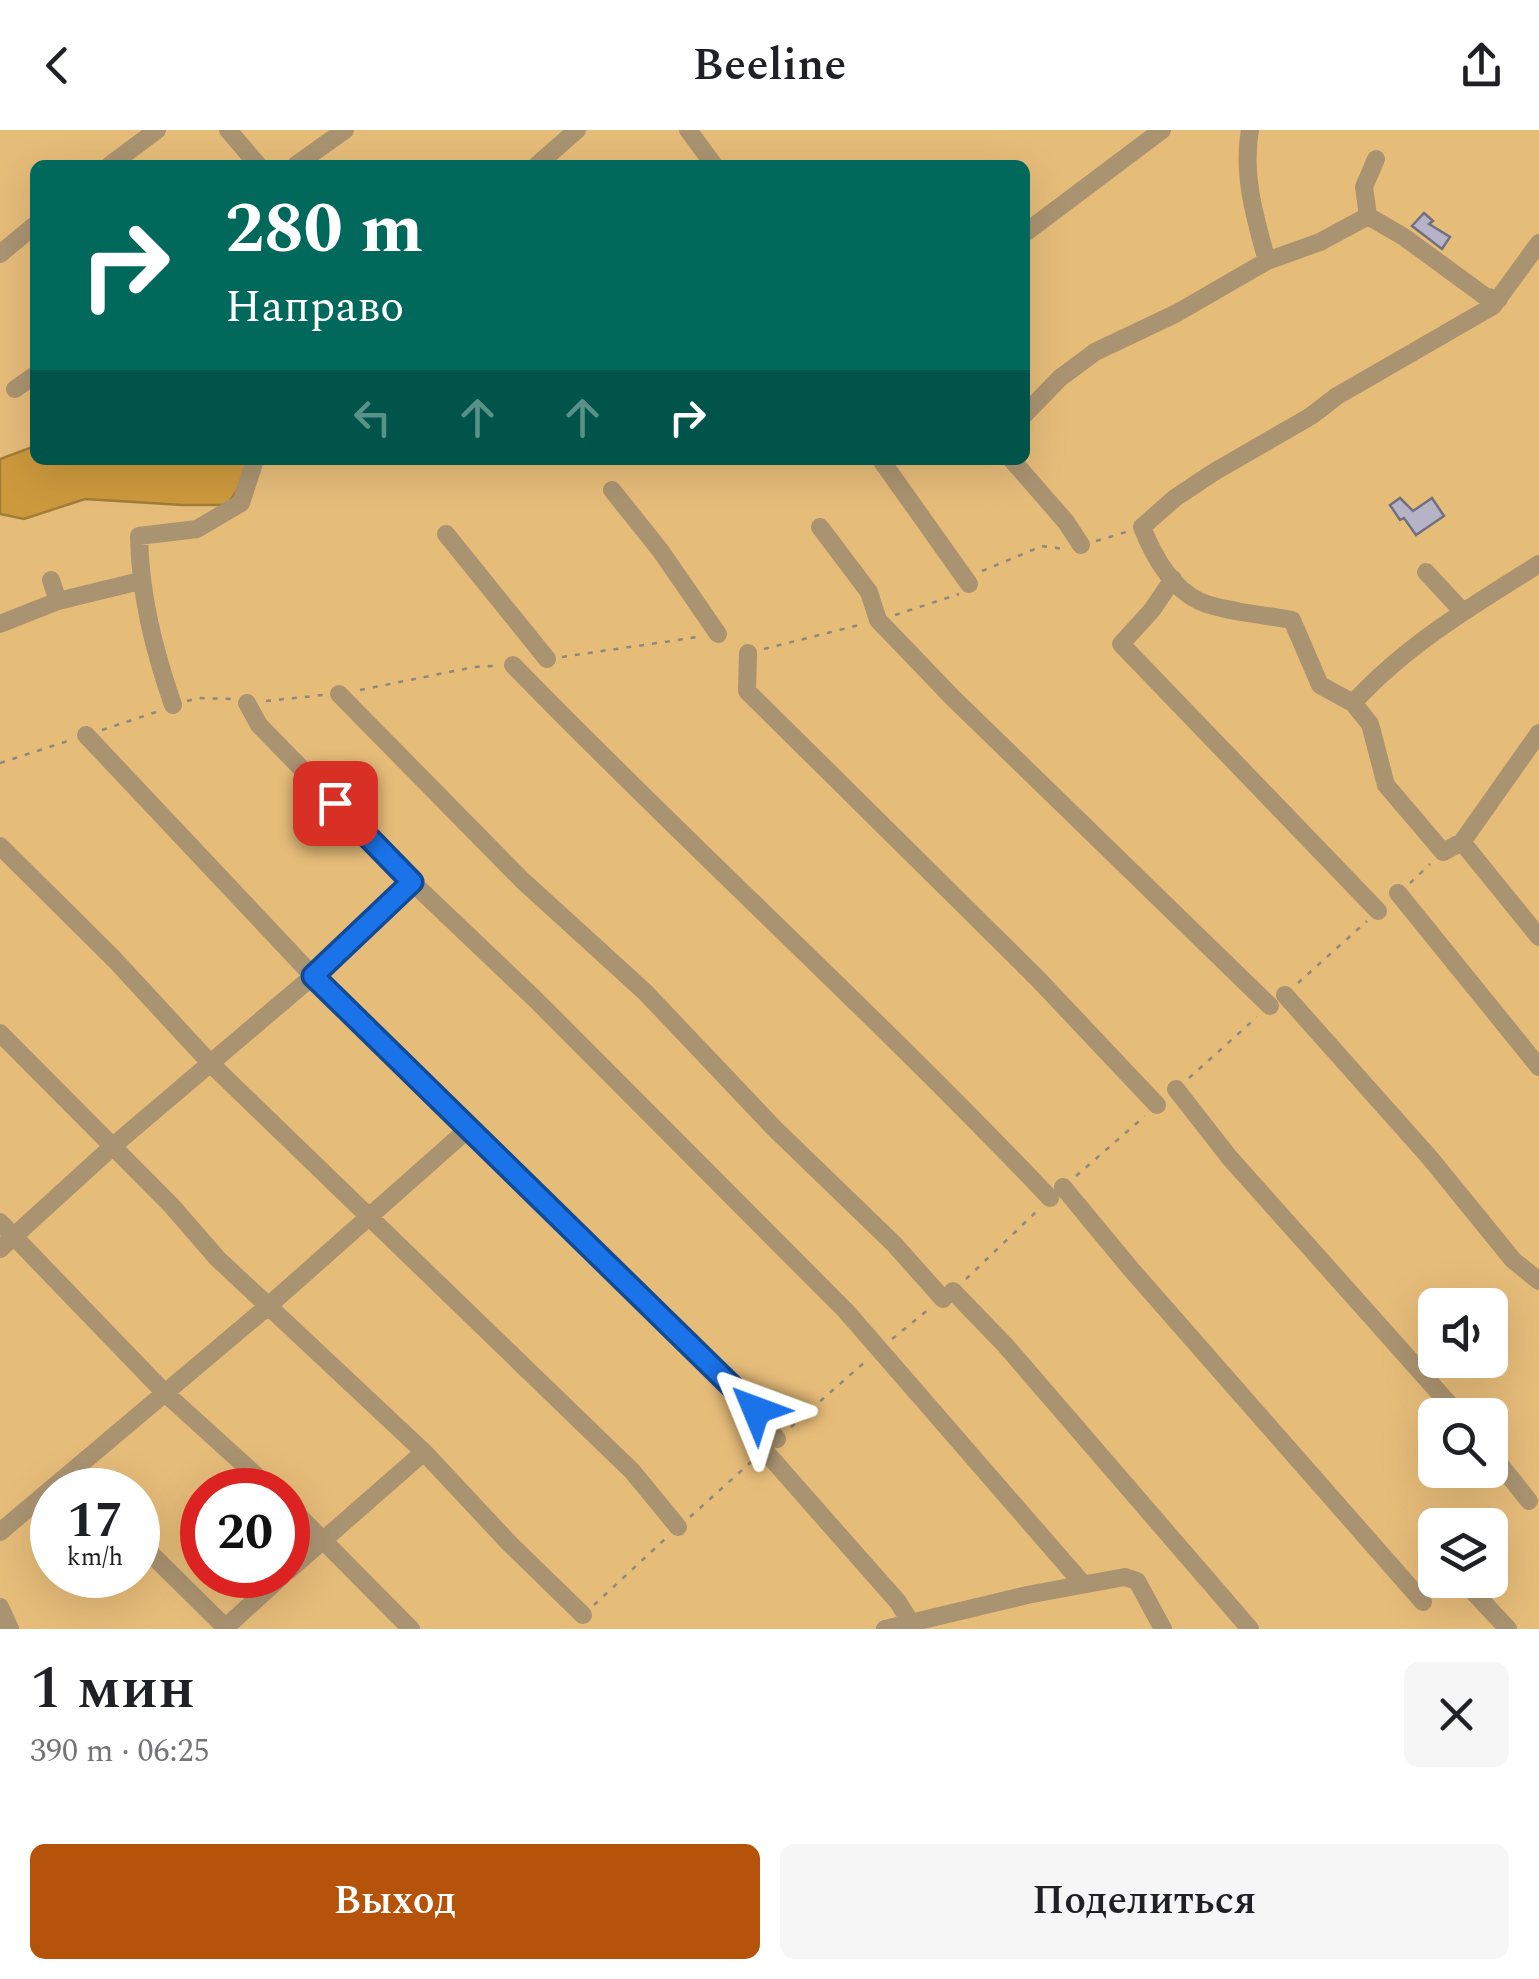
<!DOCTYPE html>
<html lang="ru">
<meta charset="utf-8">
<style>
body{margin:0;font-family:Spectral,serif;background:#f6f6f6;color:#202124;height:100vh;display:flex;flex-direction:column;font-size:38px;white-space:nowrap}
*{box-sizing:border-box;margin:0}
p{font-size:32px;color:#757577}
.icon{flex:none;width:55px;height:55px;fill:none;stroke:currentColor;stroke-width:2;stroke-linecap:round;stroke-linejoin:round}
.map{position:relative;height:1499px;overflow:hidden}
.drawer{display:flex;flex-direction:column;background:#fff;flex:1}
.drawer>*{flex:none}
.top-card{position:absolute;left:30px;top:30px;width:1000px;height:305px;border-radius:15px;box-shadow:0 10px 40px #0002;background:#00695c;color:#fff;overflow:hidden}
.buttons{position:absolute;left:1418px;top:1158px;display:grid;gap:20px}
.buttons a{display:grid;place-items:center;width:90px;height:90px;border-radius:15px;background:#fff;box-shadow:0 10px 40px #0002;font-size:50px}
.speed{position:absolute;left:30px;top:1338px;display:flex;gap:20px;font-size:50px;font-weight:700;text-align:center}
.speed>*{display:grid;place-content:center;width:130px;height:130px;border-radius:50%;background:#fff;box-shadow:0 10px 40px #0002;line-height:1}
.speed small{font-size:25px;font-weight:400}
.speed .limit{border:15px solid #d22;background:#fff;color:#111}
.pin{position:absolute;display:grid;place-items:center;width:85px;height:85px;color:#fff;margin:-42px;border-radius:20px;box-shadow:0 5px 15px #0006}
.me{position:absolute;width:110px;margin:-55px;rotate:314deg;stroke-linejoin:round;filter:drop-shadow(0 0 8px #0008)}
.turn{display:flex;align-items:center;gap:35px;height:210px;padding:0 30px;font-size:45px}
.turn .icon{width:130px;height:130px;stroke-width:2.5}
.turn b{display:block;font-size:70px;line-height:85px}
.lanes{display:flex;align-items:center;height:95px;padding:0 30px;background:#0003;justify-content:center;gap:50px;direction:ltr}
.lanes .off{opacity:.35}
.round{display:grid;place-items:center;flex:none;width:105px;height:105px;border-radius:15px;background:#f6f6f6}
.overview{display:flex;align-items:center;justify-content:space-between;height:170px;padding:0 30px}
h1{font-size:60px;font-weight:600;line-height:75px}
.button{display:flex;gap:20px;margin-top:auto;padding:20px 30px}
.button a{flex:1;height:115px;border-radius:15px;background:#b45309;color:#fff;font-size:40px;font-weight:600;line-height:115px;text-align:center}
.button a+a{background:#f6f6f6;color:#202124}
header{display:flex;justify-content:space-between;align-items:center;height:130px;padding:0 30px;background:#fff;font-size:45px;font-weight:600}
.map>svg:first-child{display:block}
.green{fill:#e6bc79;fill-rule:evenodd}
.water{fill:#cd993d;stroke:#a27c39;stroke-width:2.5}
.building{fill:#b5b3c5;stroke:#727080;stroke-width:2.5}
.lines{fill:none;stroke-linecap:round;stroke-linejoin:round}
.path{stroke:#90887d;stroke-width:2.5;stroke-dasharray:5 8;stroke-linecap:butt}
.minor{stroke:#aa9370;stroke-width:18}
.route-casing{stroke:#114b97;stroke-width:25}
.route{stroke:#1a73e8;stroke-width:18}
</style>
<header><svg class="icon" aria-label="back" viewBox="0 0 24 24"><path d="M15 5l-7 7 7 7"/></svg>Beeline<svg class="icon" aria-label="share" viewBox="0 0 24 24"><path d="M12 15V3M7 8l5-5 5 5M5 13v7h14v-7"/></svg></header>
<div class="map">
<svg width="1539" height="1499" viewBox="0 0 1539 1499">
<rect width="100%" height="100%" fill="#f2e7d7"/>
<path class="green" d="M0,0H1539V1499H0ZM35,35H1025V330H35ZM1435,1175H1490V1230H1435ZM1435,1285H1490V1340H1435ZM52,1360H138V1445H52ZM202,1360H288V1445H202ZM1435,1395H1490V1450H1435Z"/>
<path class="water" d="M35,316V330H248V344L227,375H183L85,369L24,389L0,384V329Z"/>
<path class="building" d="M1424,83L1433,91L1429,94L1450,107L1442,119L1412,96Z
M1400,368L1413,381L1432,368L1444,386L1416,405L1404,388L1400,390L1390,375Z"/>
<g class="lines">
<path class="path" d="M1096,411L1126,402
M982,441L1042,416L1064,419
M895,485L959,464
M764,519L863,494
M562,527L698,507
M360,560L474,537L495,536
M187,571L199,568L234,569
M266,571L323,565
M102,600L156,582
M0,633L71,610
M1410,753L1430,734
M1298,853L1367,791
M1189,948L1257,887
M1076,1046L1145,986
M966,1149L1040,1078
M892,1209L929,1179
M791,1297L867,1230
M690,1387L751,1332
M594,1475L665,1409"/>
<path class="minor" d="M228,0L258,35
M688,0L714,35
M1250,0C1242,44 1255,88 1267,131
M110,35L157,0
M296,35L345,0
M537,35L577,0
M1368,86L1364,57L1376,29
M1025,103L1162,0
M1539,113L1493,176L1337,266L1311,286L1214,342L1175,368L1142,397C1153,425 1170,457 1199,471C1220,481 1267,485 1292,490L1320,555L1353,573L1370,594L1386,655L1443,722L1462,712L1539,603
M0,124L35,95
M15,259L35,245
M1025,284L1060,248L1095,222L1177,183L1267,131L1320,112L1368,86L1404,107L1486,167L1499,169
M881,330L969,454
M1012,330L1066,392L1081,415
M612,360L660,420L718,504
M820,397L869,462L878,490L953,568L1270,876
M446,404L547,529
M1426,442L1463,482
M1173,449L1152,480L1121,514L1378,781
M51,450L58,471
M0,494L58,471L140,451
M748,523L747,561L1037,848L1157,975
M513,535C689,716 876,885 1050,1068
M339,564L522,750L645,862L775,999L894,1114L943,1169
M247,573L259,595L412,752L536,870L846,1181L1083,1454
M1353,573C1406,515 1473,475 1539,434
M173,575C154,520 140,465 139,406L197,399L241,373L255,330
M86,605L313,846L755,1280L777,1309
M1462,712L1539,807
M0,716L114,829L211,934L632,1341L678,1397
M1398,763L1539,937
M1285,865L1430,1028L1513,1130L1539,1151
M0,903L171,1075L217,1128L424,1322L510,1414L583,1485
M1176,959L1229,1027L1459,1285
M1063,1057L1130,1138L1423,1472
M0,1092L164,1262L272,1360
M0,1119L113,1016L313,846L412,752
M953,1161L1006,1216L1250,1499
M764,1320L898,1472L911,1493
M1490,1322L1529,1371
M69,1344L85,1360
M288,1375L411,1499
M0,1402L267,1177L467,1000
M138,1411L227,1499
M288,1441L424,1322
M1466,1454L1508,1499
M0,1477L10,1499
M225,1498L283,1445
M885,1499L1027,1465L1125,1447L1137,1451L1163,1499"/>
</g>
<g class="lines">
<g class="route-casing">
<path id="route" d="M335,673L412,752L313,846L756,1280"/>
</g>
<use href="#route" class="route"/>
</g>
</svg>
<div class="buttons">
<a><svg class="icon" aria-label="sound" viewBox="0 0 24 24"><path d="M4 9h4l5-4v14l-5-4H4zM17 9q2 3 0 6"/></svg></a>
<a><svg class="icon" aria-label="search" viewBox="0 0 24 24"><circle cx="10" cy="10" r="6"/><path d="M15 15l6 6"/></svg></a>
<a><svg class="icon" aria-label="layers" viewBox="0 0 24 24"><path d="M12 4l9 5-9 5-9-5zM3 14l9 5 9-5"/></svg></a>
</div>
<div class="speed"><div>17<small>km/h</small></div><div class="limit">20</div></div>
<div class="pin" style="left:335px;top:673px;background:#d93025"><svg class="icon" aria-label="arrive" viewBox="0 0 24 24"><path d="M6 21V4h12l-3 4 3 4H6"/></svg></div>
<svg class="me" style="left:756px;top:1280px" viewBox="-20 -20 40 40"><path d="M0-17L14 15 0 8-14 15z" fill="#1a73e8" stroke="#fff" stroke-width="4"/></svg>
<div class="top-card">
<div class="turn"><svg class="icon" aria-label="right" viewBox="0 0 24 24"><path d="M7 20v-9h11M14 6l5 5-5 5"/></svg><div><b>280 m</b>Направо</div></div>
<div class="lanes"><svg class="icon off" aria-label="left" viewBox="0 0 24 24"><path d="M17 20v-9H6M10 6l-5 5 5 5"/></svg><svg class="icon off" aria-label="ahead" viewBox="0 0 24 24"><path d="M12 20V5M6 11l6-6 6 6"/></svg><svg class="icon off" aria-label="ahead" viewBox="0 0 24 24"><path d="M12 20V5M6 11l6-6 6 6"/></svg><svg class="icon" aria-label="right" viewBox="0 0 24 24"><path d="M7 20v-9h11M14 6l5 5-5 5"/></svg></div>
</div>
</div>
<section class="drawer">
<div class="overview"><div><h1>1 мин</h1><p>390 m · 06:25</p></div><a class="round"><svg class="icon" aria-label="close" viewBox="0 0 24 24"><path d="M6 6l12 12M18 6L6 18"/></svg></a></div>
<div class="button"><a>Выход</a><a>Поделиться</a></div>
</section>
